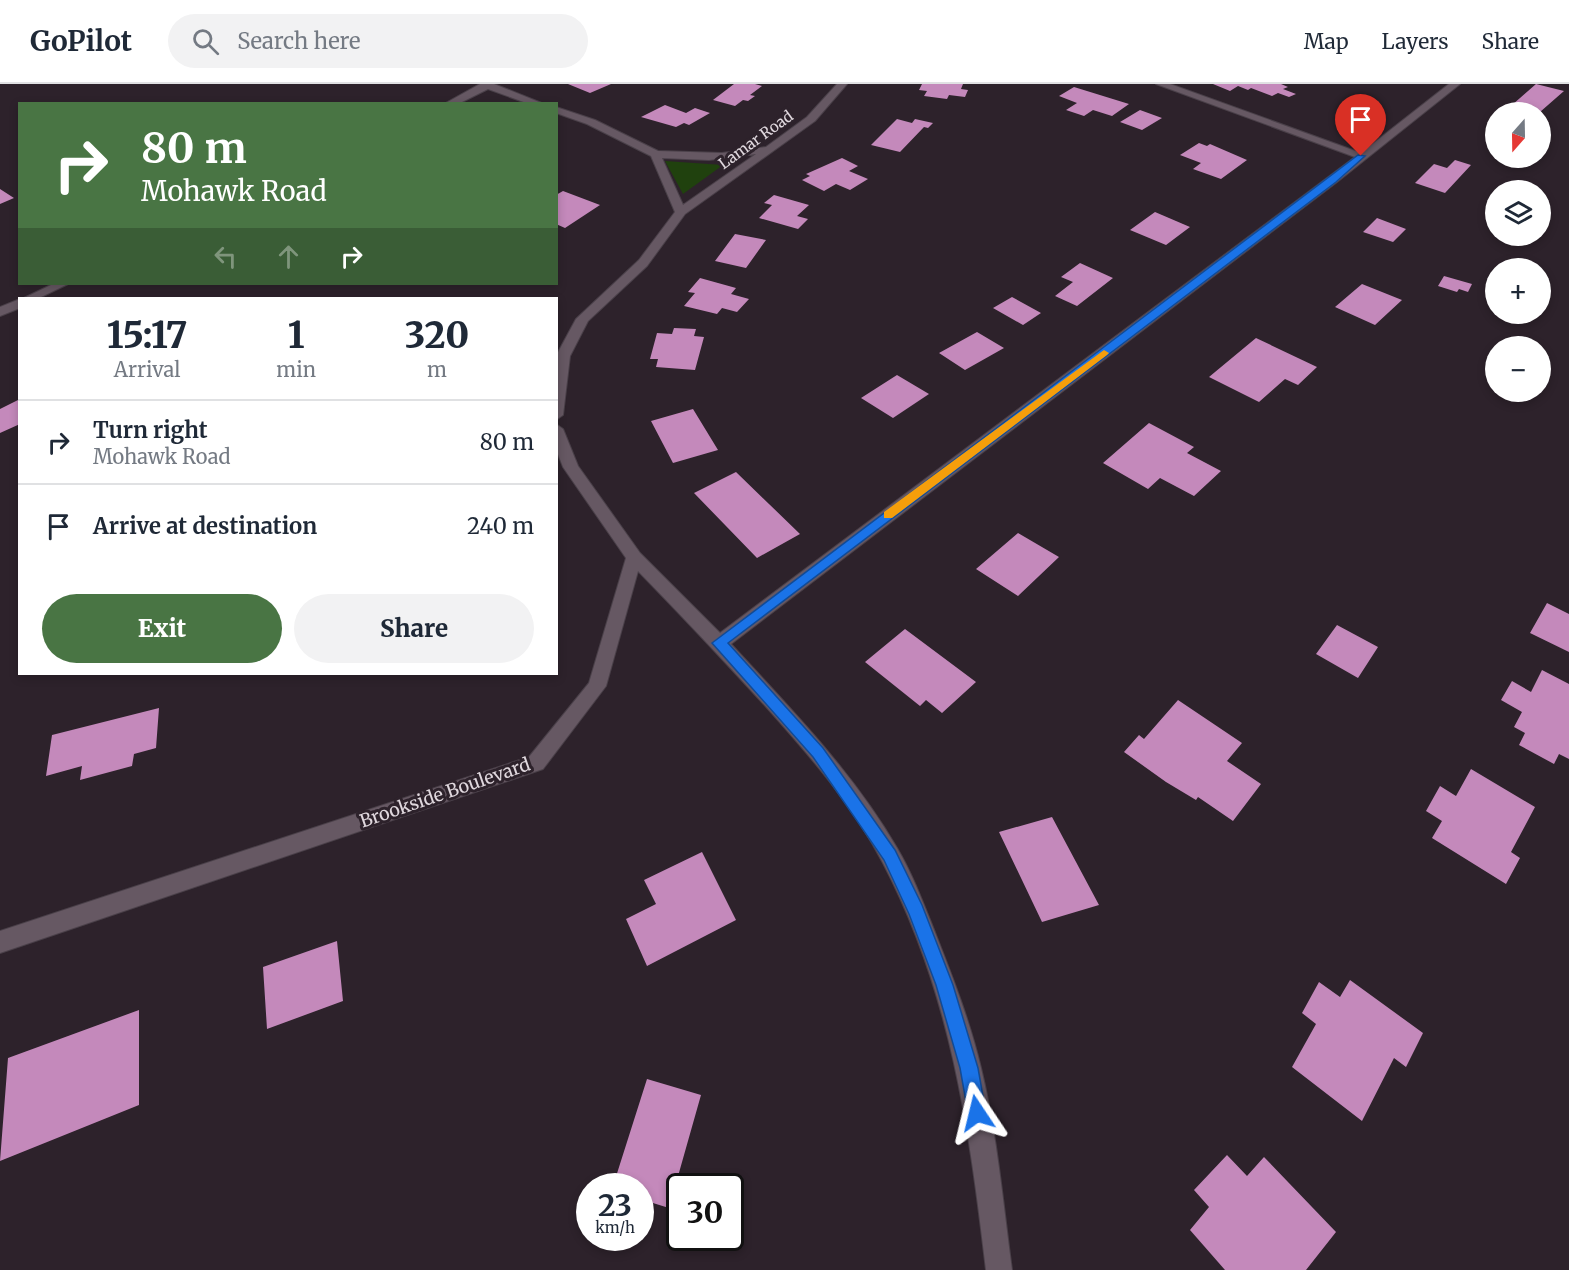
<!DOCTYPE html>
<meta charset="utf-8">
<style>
body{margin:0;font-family:Merriweather,serif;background:#f2f2f3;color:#1f2937;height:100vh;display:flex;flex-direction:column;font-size:22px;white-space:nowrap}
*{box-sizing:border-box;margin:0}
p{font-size:20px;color:#747a83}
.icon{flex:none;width:33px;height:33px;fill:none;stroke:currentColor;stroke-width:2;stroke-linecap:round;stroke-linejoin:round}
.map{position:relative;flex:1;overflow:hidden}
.panel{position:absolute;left:18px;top:213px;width:540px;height:378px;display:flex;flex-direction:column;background:#fff;border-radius:0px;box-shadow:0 3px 9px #0003}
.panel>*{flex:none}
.hud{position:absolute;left:18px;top:18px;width:540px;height:183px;border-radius:0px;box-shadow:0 3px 9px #0003;background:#497544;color:#fff;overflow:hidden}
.needle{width:39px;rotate:200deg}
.tools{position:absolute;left:1485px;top:18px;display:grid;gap:12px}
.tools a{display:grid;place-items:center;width:66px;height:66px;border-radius:50%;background:#fff;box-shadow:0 3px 9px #0003;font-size:30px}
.speed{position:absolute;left:576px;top:1089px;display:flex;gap:12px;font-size:30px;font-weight:700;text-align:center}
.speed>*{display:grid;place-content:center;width:78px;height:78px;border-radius:50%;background:#fff;box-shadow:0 3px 9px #0003;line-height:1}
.speed small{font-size:15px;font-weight:400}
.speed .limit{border:3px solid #111;border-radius:9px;background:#fff;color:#111}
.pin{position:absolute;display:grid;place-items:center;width:51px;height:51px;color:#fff;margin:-62px -26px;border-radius:50% 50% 50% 0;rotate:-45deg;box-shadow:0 0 6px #0007}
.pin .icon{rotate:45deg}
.me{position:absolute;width:66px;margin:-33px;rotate:350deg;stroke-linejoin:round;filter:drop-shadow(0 0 4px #0008)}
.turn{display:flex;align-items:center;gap:21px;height:126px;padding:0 24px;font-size:27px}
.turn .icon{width:78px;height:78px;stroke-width:2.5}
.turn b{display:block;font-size:42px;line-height:51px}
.lanes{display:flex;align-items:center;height:57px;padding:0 24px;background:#0003;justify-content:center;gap:30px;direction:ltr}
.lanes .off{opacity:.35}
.eta{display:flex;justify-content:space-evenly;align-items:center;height:102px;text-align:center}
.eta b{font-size:36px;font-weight:800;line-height:42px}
.button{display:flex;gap:12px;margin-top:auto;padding:12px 24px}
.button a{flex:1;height:69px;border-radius:36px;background:#497544;color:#fff;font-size:24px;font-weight:800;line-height:69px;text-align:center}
.button a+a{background:#f2f2f3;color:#1f2937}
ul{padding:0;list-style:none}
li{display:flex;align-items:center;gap:18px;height:84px;padding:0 24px;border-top:2px solid #e0e1e3}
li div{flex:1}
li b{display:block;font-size:22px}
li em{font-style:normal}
header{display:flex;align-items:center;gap:36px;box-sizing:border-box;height:84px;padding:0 30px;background:#fff;border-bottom:2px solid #e0e1e3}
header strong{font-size:28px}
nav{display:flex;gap:33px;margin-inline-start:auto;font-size:21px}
.search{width:420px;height:54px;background:#f2f2f3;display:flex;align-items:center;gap:15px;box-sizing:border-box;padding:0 21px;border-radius:33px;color:#747a83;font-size:22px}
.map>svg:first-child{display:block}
.green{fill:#20410e}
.building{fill:#c489bb}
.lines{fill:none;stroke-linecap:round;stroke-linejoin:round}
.street-casing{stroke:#4a4049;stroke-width:2}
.street{fill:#665863;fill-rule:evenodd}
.route{fill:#1a73e8;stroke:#114b97;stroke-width:1.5}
.slow{fill:#f59e0b}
.labels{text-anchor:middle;stroke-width:6;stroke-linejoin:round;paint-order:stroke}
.far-street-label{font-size:15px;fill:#e0d8de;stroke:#2d222b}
.street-label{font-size:18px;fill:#e0d8de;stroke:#2d222b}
</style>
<header>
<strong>GoPilot</strong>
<div class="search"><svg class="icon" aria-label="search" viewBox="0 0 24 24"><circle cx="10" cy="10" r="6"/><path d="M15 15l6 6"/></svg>Search here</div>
<nav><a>Map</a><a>Layers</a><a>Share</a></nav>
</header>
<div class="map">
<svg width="1569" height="1186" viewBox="0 0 1569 1186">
<rect width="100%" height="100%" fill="#2d222b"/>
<path class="green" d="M665,77L723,81L683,110Z"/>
<path class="building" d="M568,0H611L590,9Z
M734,0H755L762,2L750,11L755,12L748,17L743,16L735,22L713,16Z
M922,0H963L961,5L968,6L965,13L949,11L947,15L924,12L927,7L919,6Z
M1213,0H1281L1288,3L1283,5L1296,10L1289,13L1278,9L1272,12L1251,4L1248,6L1238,2L1230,7Z
M1536,0L1564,7L1540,28L1512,21Z
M1074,3L1129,20L1112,32L1093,26L1084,32L1066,26L1077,19L1059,12Z
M665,21L686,29L695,24L710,29L689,41L684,39L676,43L641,33Z
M1140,26L1162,34L1142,46L1120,38Z
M897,35L912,39L915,35L933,39L928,44L924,43L900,68L871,61Z
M1199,59L1207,62L1210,60L1247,76L1221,95L1193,85L1201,79L1180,71Z
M842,74L858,82L849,87L868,95L850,106L836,100L824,107L802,96L810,92L806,90Z
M1455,76L1471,81L1445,109L1415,99L1434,80L1447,84Z
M0,105L14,114L0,120Z
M563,107L600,121L565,144L556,140V111Z
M774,111L809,121L797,132L808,135L798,145L759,134L772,121L764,119Z
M1155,128L1190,143L1166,161L1130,146Z
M1377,134L1406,145L1393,158L1363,148Z
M735,150L766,156L746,184L715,177Z
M1080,179L1113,194L1077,222L1055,212L1073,198L1061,193Z
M1444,192L1472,200L1468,208L1459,205L1457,208L1438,202Z
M700,194L736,204L731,210L749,215L737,228L722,224L717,230L684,222L695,209L688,208Z
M1362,200L1402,216L1375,241L1335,223Z
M1012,213L1041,229L1023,241L993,224Z
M674,244L696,245L694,252L704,253L695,286L656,283L658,275H650L657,249L672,250Z
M977,248L1004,264L965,286L939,269Z
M1256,254L1317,283L1298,301L1285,295L1259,318L1209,293Z
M897,291L929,310L893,334L861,314Z
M18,316L20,340L0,349V325Z
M693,325L718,366L673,379L651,337Z
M1149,339L1194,363L1187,369L1221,387L1194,412L1160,394L1148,405L1103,379Z
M736,388L800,450L757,474L694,409Z
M1018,449L1059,473L1018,512L976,485Z
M1547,519L1569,530V568L1530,549Z
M1337,541L1378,563L1358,594L1316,570Z
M905,545L976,598L942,629L926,616L920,622L865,578Z
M1542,586L1569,600V675L1559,670L1554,680L1519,661L1525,649L1514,643L1522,628L1501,616L1512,597L1531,608Z
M1178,616L1242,659L1227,677L1261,700L1233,737L1198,713L1196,716L1166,698L1124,668L1139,651L1144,655Z
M159,624L156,664L134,670L132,682L80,696L82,682L46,692L52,651Z
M1471,685L1535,723L1511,768L1520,774L1506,800L1432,754L1442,737L1426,727L1440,702L1456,712Z
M1052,733L1099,821L1042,838L999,748Z
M702,768L736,836L647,882L626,835L656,820L644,796Z
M337,857L343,917L267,945L263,883Z
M1350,896L1423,949L1406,983L1394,974L1362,1037L1292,983L1316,940L1302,929L1319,898L1340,913Z
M139,926V1021L0,1077L8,974Z
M647,995L701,1011L669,1124L640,1115V1102H613Z
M1227,1071L1247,1092L1264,1073L1336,1148L1306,1186H1225L1190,1146L1209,1123L1194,1106Z"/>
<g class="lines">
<g class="street-casing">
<path id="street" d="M480,0H494L544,20H529L488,5L458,20H444Z
M837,0H847L815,37L685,130L647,182L588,237L570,272L563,331L556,336V272L576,235L639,176L675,128L651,72L587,40L556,29V23L595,36L658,67L722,69L766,63L807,33ZM756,70L683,121L662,74L709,76Z
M1156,0H1170L1361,69L1449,0H1460L1337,98L731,560C790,624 852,687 897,764C913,791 924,821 936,851C953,894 970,938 981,984C997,1050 1003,1119 1012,1186H986C969,1043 951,909 883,779C854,723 811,673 769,626C726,579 683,533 638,487L606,602L543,685L0,869V847L529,673L589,599L626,474L563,383L556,365V340L563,345L578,382L640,469L720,549L1355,73Z
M53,200H68L39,214H24Z
M20,215V224L0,232V223Z"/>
</g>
<use href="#street" class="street"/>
</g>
<path class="route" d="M1358,71L1365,72L1336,98L728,559L823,664L895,766L922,821L953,901L978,984L986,1029L983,1035L977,1038L970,1035L968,1029L960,984L936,901L909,830L884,776L813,673L712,559Z"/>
<path class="slow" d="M1104,266L1109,269L1107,271L892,434H884V428Z"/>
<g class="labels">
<g class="far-street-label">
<text transform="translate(756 56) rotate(-36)" y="5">Lamar Road</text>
</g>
<g class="street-label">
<text transform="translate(445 709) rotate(-19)" y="6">Brookside Boulevard</text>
</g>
</g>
</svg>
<div class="tools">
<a><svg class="needle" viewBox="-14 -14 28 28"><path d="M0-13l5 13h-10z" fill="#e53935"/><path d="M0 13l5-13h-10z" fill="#747a83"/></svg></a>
<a><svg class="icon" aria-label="layers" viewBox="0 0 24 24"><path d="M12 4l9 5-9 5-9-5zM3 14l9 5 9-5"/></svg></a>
<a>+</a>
<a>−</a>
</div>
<div class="speed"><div>23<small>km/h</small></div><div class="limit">30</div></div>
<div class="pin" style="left:1361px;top:72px;background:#d93025"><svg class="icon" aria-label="arrive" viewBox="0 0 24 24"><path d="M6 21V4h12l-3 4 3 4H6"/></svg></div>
<svg class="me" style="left:977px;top:1029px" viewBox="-20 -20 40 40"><path d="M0-17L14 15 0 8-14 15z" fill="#1a73e8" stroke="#fff" stroke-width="4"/></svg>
<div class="hud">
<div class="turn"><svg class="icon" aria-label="right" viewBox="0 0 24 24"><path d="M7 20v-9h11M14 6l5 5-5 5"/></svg><div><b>80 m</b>Mohawk Road</div></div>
<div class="lanes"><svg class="icon off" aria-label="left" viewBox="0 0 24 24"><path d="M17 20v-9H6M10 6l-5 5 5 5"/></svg><svg class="icon off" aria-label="ahead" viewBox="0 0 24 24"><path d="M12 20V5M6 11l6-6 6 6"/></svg><svg class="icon" aria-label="right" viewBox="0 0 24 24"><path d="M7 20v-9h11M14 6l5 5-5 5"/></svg></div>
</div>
<section class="panel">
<div class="eta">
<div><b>15:17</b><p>Arrival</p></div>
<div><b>1</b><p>min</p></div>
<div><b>320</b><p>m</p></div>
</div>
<ul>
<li><svg class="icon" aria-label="right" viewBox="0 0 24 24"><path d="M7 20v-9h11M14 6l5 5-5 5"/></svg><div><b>Turn right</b><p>Mohawk Road</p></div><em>80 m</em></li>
<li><svg class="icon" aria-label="arrive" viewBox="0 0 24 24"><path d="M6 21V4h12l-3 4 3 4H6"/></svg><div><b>Arrive at destination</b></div><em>240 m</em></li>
</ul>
<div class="button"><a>Exit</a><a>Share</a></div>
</section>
</div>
